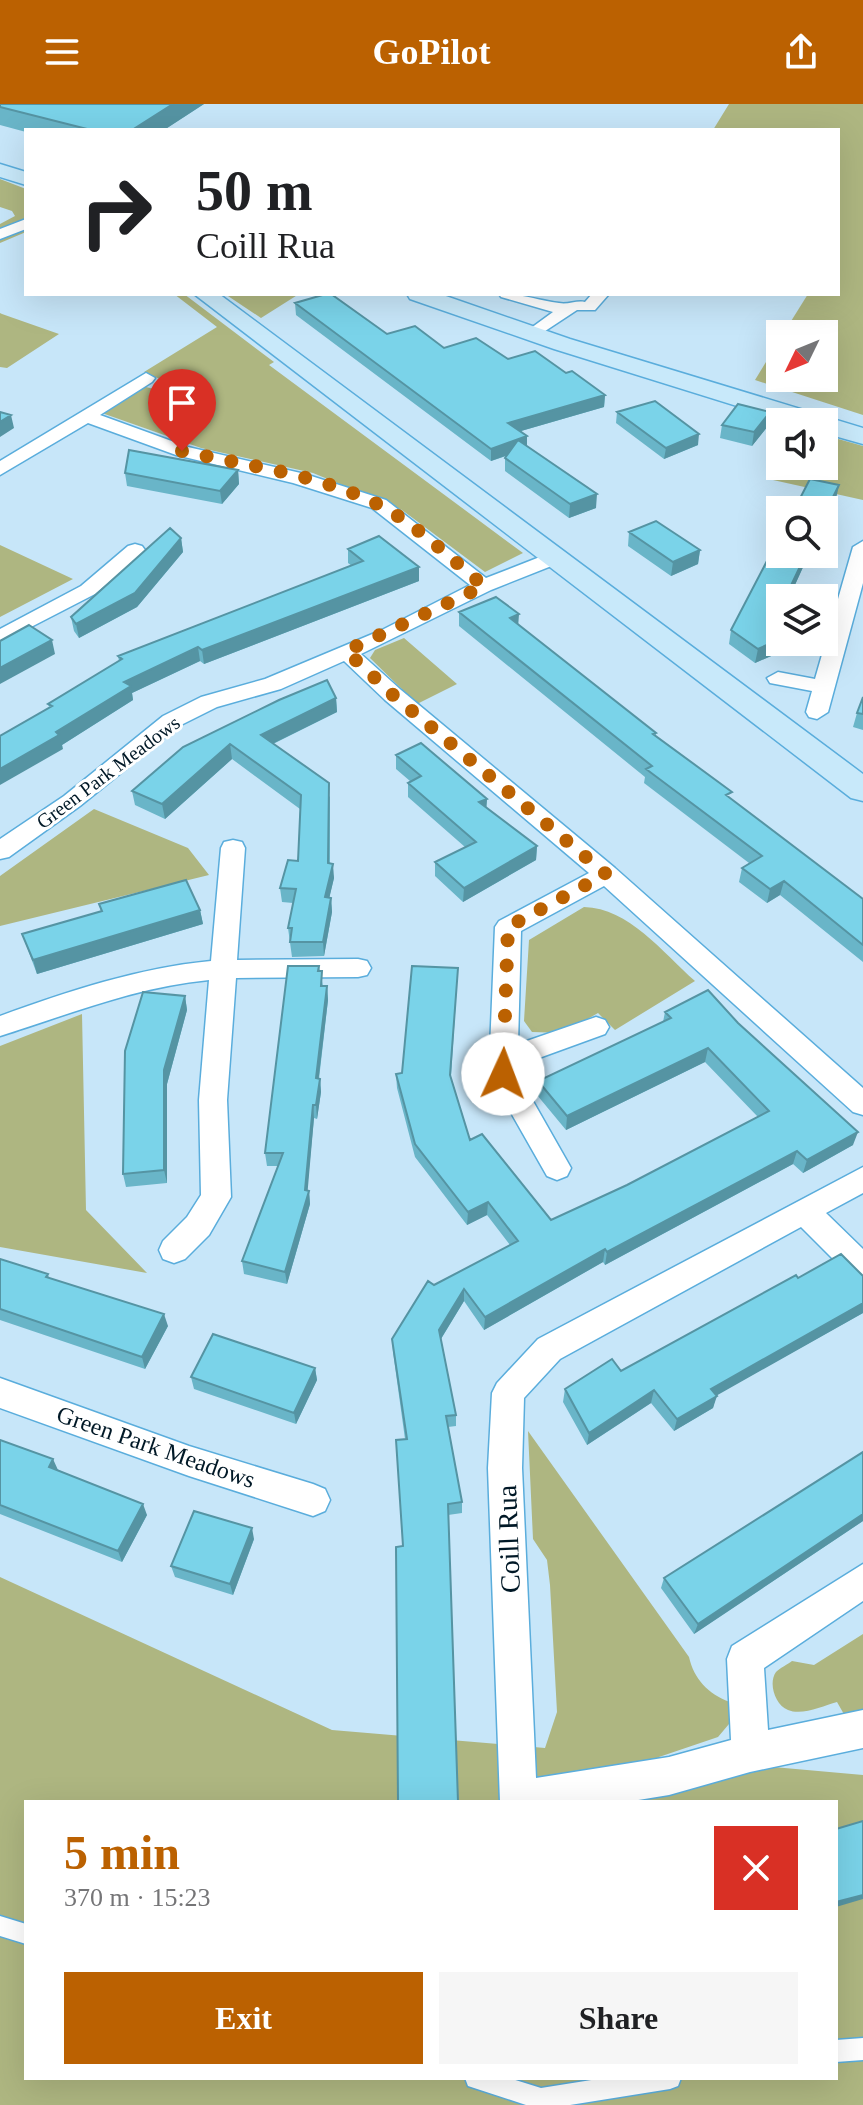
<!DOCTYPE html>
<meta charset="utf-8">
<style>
body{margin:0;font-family:Georgia,serif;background:#f6f6f6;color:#202124;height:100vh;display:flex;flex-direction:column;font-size:30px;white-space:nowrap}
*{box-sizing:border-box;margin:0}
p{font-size:26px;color:#757577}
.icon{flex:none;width:44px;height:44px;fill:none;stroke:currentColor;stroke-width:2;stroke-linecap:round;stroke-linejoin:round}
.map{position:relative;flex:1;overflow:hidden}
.panel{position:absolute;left:24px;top:1696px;width:814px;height:280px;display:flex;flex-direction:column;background:#fff;border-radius:0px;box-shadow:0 8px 32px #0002}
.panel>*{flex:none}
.hud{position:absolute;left:24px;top:24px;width:816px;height:168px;border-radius:0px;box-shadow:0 8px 32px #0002;background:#fff;color:#202124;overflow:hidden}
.needle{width:52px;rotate:227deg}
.tools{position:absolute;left:766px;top:216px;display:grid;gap:16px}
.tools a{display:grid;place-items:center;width:72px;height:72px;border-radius:0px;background:#fff;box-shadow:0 8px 32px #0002;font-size:40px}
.pin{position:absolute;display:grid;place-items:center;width:68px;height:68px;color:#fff;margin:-82px -34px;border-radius:50% 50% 50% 0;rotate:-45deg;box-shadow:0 0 8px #0007}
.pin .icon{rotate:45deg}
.me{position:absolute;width:88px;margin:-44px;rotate:2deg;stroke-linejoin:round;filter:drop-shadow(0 0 6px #0008)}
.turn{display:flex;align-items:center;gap:28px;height:168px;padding:0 40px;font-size:36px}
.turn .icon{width:104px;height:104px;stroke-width:2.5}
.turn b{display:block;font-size:56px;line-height:68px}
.round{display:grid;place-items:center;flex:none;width:84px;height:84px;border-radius:0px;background:#f6f6f6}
.headline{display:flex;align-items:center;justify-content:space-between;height:136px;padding:0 40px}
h1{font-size:48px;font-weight:800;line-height:60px;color:#bb6101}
.cta{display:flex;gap:16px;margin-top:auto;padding:16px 40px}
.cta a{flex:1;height:92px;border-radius:0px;background:#bb6101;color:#fff;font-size:32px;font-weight:800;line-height:92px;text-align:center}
.cta a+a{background:#f6f6f6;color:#202124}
header{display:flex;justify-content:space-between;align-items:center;height:104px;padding:0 40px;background:#bb6101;color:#fff;font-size:36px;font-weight:800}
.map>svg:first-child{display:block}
.green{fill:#aeb681;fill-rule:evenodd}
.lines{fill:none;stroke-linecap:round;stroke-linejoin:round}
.lane-casing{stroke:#5aaddc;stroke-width:3}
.street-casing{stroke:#5aaddc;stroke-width:3}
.secondary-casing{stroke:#5aaddc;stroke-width:3}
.lane{fill:#fff;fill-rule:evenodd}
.street{fill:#fff;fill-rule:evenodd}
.secondary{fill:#c8e9fa;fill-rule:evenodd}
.wall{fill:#69b5c8}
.shaded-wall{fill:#5594a3}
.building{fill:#7ad3e9;stroke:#5594a3;stroke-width:2}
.route{stroke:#bb6101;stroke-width:14;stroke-dasharray:0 25.2}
.labels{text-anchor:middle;stroke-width:6;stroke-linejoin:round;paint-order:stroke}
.far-street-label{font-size:20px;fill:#001826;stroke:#fff}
.street-label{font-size:24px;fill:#001826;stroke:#fff}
.near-street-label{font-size:28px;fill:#001826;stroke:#fff}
</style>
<header><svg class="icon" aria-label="menu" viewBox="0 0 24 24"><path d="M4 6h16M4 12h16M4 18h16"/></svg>GoPilot<svg class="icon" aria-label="share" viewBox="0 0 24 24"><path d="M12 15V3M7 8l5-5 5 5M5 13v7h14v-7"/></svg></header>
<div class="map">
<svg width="863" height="2001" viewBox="0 0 863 2001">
<rect width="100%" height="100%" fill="#c7e6f9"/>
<path class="green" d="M729,0H863V311L755,276L780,235V274H824V230H783L808,190H838V26H713Z
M0,75L26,85V128L0,139V120L15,112L12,107L0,103Z
M174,190H184L274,258L269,261L523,449L485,468L402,406L369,392L313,369L201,344L99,308L142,282L158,286L169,279L144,268L217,223Z
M225,190H299L261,214Z
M0,209L2,210L59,230L7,264L0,263Z
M824,331L863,342V396L773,376L780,358V362H824Z
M0,441L73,475L0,513Z
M404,534L457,580L417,600L370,554L375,546Z
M94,705L188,744L209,771L0,822V772Z
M584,803C629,804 662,848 695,877L615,926L598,909L563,929L532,928L524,917L529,836Z
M82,910L86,1106L147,1169L0,1143V942Z
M528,1327L689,1553C694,1575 708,1590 730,1598L729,1620L718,1633L659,1653L863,1671V2001H0V1473L332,1626L545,1644L557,1608L550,1481L547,1456L533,1435ZM26,1698H836V1974H26Z
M863,1530V1608L845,1612L837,1598C823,1602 802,1612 788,1606C775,1601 768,1579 776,1568C780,1564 788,1560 792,1557L814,1561Z"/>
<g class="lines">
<g class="lane-casing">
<path id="lane" d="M0,1812L26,1820V1840L0,1832Z
M863,1934V1956L836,1958V1936Z
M465,1974H509L541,1984L604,1974H681L678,1982L670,1985L570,2001H526L468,1982Z"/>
</g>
<g class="street-casing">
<path id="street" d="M26,115V125L0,135V125Z
M499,190C522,190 537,196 559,199C568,201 576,196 585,198L592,190H609L595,206H577L533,235L527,233L525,230L527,227L553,208L501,193Z
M146,269L155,274L152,278L100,311L188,343L305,370L386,396L486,474L550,449H564L567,453L564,457L491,486L361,550L401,586L615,764L863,984V1011L853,1008L604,782L521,827L518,940L596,913L605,916L609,923L605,930L517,962V969L571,1064L567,1072L557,1076L547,1072L489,970L495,823L499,817L589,769L385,596L344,557L281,585L217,603L179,622L80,702L9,753L0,755V735L64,692L163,612L201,593L265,575L382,526L470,481L372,404L293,379L176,351L88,319L0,371V357Z
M863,437V479L828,608L817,615L809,613L806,608L812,587L770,579L767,574L778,568L815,575L853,443Z
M135,440L142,442L145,446L142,450L95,490L0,539V525L81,482L128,442Z
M233,736L242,738L245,744L237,856L358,855L367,857L371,864L367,871L358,873L236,874L227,996L231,1093L209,1131L185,1155L174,1159L163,1155L159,1146L163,1137L187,1113L201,1091L199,996L209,876C136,883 70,910 0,932V912C69,887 138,864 211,857L221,744L224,738Z
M863,1063V1089L826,1109L863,1145V1178L852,1174L801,1123L560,1255L524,1294L522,1364L536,1674L669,1653L731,1636L727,1555L732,1542L863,1460V1497L764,1564L768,1626L863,1606V1644L750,1668L669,1691L626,1698H500L488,1364L492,1289L497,1279L538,1235Z
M0,1274L189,1342L313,1380L325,1385L330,1396L325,1407L313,1412L189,1372L0,1304Z"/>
</g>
<g class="secondary-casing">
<path id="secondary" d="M0,60L26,68V81L0,73Z
M194,190H219L863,670V697L851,694Z
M407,190H440L570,235L863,324V340L824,329V318H788L554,245L410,195Z"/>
</g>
<use href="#lane" class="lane"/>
<use href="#street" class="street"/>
<use href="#secondary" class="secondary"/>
</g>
<path class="wall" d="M0,0H204L164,26H26V28L0,21Z
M295,199L387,230L444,244L508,255L605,291L604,303L521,327L527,332V342L596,404L569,414L505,367V354L506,352L491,357L296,211Z
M617,308L698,341L664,355L616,319Z
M722,321L768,322L752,342L720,334Z
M238,366L239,380L222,400L127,382L125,369Z
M629,428L700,446L698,460L671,472L628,442Z
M181,434L183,448L137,503L79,534L74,527L71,513Z
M348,445L419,477L204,560L200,557L132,589L133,596L62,641L63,645L48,600L119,557L118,552L352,462L348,459Z
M809,450L789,494H780V513L775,523L785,546L755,559L729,540L731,526Z
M459,508L518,520L656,629V632L731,695L863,795V858L780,791L767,799L739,778L742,764L749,759L644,679L645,673L459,522Z
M863,593V626L853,623L857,609Z
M336,594L337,608L273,640L330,693V759L334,774L329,794H331L332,808L324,852L292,853L288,824L293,799L282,798L280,784L298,757L300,705L232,655L165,715L135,701L132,687L183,643Z
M396,651L487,695L486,704L537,742L536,756L463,798L435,772V758L465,743L408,693V679L410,677L396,665Z
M99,800L200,806L203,820L37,870L22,830L101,807Z
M319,862L323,882H327L328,896L319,975H320L321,988L317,1015L314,1014L307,1086L309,1087L310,1100L287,1180L244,1170L242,1157L278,1062H267L265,1049Z
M458,864L451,973L470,1036L551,1116L627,1081L758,1013L705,958L566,1026L537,991L538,977L663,918L665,908L853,1041L803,1069L793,1060L605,1161L603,1158L484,1226L464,1197L441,1235L456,1311V1322L448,1323L462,1398V1409L448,1411L403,1443L405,1335L393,1248L392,1235L434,1181L510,1141L487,1111L467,1121L415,1053L397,984L396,970L402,969Z
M185,892L187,906L167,980V1079L126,1083L123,1070Z
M0,1155L48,1170L49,1174L168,1222L145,1265L0,1216Z
M863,1172V1209L716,1291L713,1304L674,1327L651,1299L587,1341L563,1298L565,1285L621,1267L798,1174Z
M315,1264L317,1276L296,1320L194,1285L191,1273Z
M0,1336L147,1411L122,1458L0,1410Z
M863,1348V1417L694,1530L661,1484L664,1474Z
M254,1435L233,1491L175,1473L171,1462Z"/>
<path class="shaded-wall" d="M173,0H204L164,26H132Z
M605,291L604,303L507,331L508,319Z
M770,308L768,322L752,342L754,328Z
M11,311L14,324L0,333V318Z
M699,330L698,341L664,355L666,344Z
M527,332V344L491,357V345Z
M238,366L239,380L222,400L220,387Z
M839,381L836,395L824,419V411Z
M597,390L596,404L569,414L570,400Z
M181,434L183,448L137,503L79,534L76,520Z
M700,446L698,460L671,472L673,458Z
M806,450H809L789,494H785Z
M419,463V477L204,560L202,546Z
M780,505V513L770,536L772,521Z
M519,510L518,524L510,514Z
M780,535V538H786L785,546L755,559L758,545Z
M52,536L55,550L0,580V564Z
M198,543L200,557L132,589L133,596L62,641L63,645L0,681V665L56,628L124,578Z
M336,594L337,608L262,645L261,631Z
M230,640L232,655L165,715L162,700Z
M329,679V773L333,760L334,774L326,808L325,793L328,759Z
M487,695L486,709L479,698Z
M537,742L536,756L463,798L464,784Z
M784,777L780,791L767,799L770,785Z
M331,794L332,808L324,852L323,838Z
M200,806L203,820L37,870L33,856Z
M327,882L328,896L317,988L316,974Z
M185,892L187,906L167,980V1079L164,1066V966Z
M708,944L705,958L566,1026L567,1012Z
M320,975L321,988L317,1015L316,1001Z
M313,1001L314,1014L307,1094L309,1087L310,1100L287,1180L285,1168L305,1086Z
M858,1028L853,1041L803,1069L807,1056Z
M797,1047L793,1060L605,1161L607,1148Z
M488,1098L487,1111L467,1121L468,1108Z
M605,1145L603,1158L484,1226L485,1213Z
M464,1185V1197L439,1238V1226Z
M863,1199V1209L707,1297L711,1285Z
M164,1210L168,1222L145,1265L142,1253Z
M315,1264L317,1276L296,1320L294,1309Z
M654,1286L651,1299L587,1341L589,1329Z
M717,1292L713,1304L674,1327L677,1315Z
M53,1355L58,1366L49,1363Z
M143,1400L147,1411L122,1458L118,1447Z
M863,1410V1417L694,1530L698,1520Z
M252,1424L254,1435L233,1491L230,1480Z
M863,1791V1795L836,1803V1798Z"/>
<path class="building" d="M0,0H173L132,26H91L0,3Z
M326,190H331L387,230L415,222L444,244L476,234L508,255L535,247L566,269L572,267L605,291L508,319L527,332L491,345L295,199Z
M655,297L699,330L666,344L617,308Z
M738,300L770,308L754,328L722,321Z
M0,308L11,311L0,318Z
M518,336L597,390L570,400L505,354Z
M129,346L238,366L220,387L125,369Z
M810,375L839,381L824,411V406H794Z
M656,417L700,446L673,458L629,428Z
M170,424L181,434L135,489L76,520L71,513Z
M379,432L419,463L202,546L198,543L124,578L131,582L56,628L59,631L0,665V632L52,602L48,600L122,555L118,552L363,457L348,445Z
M780,432V450H806L785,494H780V505L772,521L780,527V535L758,545L731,526Z
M496,493L519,510L510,514L656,629L653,630L732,688L726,691L863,795V841L784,777L770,785L742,764L762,752L646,665L652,662L459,508Z
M29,521L52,536L0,564V537Z
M327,576L336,594L261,631L329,679L328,759L333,760L325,793L331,794L323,838H290L292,824H288L296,785L280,784L288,756L298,757L301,691L230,640L162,700L132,687L183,643L279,596Z
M863,593V610L857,609Z
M421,639L487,695L479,698L537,742L464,784L435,758L476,738L408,679L421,672L396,651Z
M186,776L200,806L33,856L22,830L102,807L99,800Z
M288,862H319L318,867H322L321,882H327L316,974L320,975L316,1001H313L305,1086L309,1087L285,1168L242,1157L283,1049H265Z
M412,862L458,864L450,971L470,1036L482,1030L551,1116L627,1081L769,1007L708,944L567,1012L538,977L671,914L665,908L708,886L738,919L858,1028L807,1056L797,1047L607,1148L605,1145L485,1213L464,1185L439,1226L456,1311L446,1312L462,1398L448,1400L458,1698H398L396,1443L403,1442L396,1336L407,1335L392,1235L428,1177L434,1181L518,1137L488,1098L468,1108L415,1040L396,970L402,969Z
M143,888L185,892L164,966V1066L123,1070L125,947Z
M841,1150L863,1172V1199L711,1285L717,1292L677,1315L654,1286L589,1329L565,1285L612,1255L621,1267L796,1171L798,1174Z
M0,1155L48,1170L46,1173L164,1210L142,1253L0,1205Z
M213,1230L315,1264L294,1309L191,1273Z
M0,1336L53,1355L49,1363L143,1400L118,1447L0,1401Z
M863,1348V1410L698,1520L664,1474Z
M194,1407L252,1424L230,1480L171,1462Z
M863,1717V1791L836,1798V1725Z"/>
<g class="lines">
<path class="route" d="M182,347C244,361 321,371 377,400C414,418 452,456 484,482L346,547L393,591L606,770L508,823L503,970"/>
</g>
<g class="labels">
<g class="far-street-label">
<text transform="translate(108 668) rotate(-37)" y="7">Green Park Meadows</text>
</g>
<g class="street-label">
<text transform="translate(156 1343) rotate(19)" y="8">Green Park Meadows</text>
</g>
<g class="near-street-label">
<text transform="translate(508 1435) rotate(-92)" y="10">Coill Rua</text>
</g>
</g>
</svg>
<div class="tools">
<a><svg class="needle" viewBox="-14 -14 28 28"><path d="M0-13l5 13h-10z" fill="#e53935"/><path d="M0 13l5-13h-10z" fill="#757577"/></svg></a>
<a><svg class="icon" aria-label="sound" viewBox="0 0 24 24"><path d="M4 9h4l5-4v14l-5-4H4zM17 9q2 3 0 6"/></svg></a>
<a><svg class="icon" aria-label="search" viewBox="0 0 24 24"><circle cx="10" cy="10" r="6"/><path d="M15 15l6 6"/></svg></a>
<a><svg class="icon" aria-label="layers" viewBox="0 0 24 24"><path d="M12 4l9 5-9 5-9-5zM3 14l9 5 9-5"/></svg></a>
</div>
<div class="pin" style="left:182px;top:347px;background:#d93025"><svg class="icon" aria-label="arrive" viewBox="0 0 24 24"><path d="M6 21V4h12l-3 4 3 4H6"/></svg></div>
<svg class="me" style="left:503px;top:970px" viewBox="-20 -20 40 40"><circle r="19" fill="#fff"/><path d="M0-13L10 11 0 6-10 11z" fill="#bb6101"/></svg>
<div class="hud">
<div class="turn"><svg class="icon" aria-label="right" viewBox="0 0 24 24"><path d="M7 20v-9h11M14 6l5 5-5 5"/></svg><div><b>50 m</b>Coill Rua</div></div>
</div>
<section class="panel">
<div class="headline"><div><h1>5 min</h1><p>370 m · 15:23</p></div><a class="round" style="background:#d93025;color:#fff"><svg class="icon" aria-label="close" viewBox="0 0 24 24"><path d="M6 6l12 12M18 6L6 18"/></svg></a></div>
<div class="cta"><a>Exit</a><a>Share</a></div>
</section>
</div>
